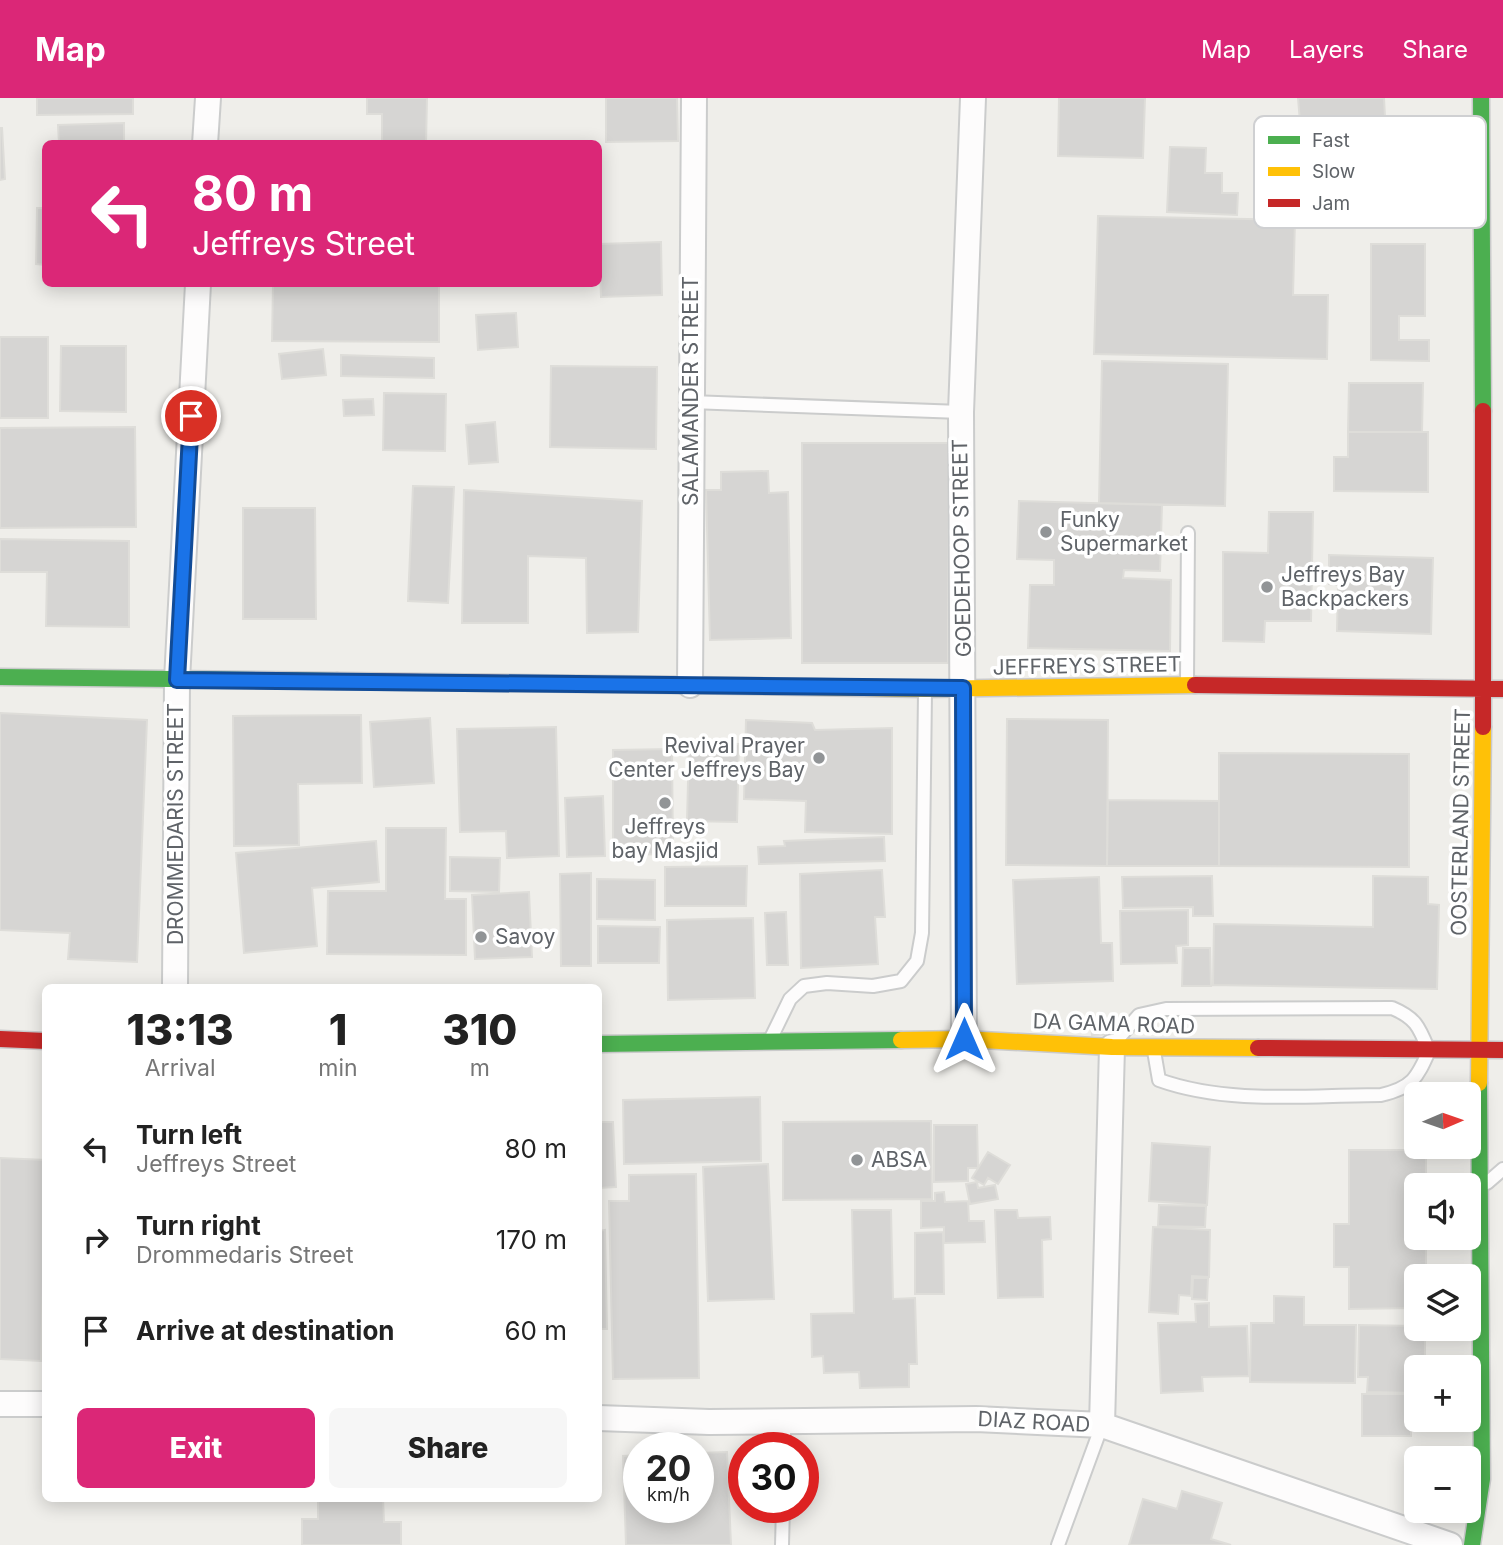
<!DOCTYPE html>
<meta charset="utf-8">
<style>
body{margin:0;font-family:Inter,sans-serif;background:#f6f6f6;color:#222;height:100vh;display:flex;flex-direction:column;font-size:26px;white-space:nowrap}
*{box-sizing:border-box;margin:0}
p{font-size:23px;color:#767676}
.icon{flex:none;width:38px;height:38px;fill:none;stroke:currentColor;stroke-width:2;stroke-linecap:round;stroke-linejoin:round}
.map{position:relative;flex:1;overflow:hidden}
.side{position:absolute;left:42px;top:886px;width:560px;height:518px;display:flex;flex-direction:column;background:#fff;border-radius:10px;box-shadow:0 4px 18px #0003}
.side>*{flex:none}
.hud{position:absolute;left:42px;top:42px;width:560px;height:147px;border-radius:10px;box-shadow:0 4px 18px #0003;background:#db2777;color:#fff;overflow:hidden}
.needle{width:46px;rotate:88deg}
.fabs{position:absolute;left:1404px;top:984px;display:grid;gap:14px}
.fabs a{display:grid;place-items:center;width:77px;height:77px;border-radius:10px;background:#fff;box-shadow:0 4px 18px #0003;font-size:35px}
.speed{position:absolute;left:623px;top:1334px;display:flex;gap:14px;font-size:35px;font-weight:700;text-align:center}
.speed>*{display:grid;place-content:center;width:91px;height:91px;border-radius:50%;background:#fff;box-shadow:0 4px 18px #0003;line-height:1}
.speed small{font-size:18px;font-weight:400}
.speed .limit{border:10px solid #d22;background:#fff;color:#111}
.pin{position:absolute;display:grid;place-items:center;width:60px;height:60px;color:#fff;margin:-30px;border:4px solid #fff;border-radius:50%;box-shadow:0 2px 7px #0007}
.me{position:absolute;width:77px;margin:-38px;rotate:0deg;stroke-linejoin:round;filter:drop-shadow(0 0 5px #0008)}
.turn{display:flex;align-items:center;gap:24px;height:147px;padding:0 35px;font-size:32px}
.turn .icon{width:91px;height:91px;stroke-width:2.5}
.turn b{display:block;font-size:49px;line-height:60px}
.eta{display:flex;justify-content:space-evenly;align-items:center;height:119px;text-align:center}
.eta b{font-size:42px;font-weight:800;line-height:49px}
.button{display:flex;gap:14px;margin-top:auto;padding:14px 35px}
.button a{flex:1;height:80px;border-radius:10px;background:#db2777;color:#fff;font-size:28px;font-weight:800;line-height:80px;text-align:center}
.button a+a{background:#f6f6f6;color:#222}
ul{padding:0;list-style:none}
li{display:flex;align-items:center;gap:21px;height:91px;padding:0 35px}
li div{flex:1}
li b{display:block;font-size:26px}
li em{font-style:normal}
header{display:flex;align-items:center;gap:42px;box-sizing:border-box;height:98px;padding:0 35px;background:#db2777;color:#fff}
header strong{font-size:33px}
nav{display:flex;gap:38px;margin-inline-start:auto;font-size:24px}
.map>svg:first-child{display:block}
.building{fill:#d6d5d3;stroke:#deddd9;stroke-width:2}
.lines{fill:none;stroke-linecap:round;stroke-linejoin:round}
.lane-casing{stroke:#cbcccc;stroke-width:16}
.street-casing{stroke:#cbcccc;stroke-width:28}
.fast-casing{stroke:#cacacb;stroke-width:19}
.slow-casing{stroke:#cacacb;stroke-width:19}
.jam-casing{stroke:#cacacb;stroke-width:19}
.lane{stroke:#fdfcfc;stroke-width:12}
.street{stroke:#fdfcfc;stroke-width:24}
.fast{stroke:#4caf50;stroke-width:16}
.slow{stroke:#ffc107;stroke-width:16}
.jam{stroke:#c62828;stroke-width:16}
.route-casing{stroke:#114b97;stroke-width:18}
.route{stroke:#1a73e8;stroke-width:12}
.poi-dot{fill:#919496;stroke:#fff;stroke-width:2.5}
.labels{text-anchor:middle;stroke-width:7;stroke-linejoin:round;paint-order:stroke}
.street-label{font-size:21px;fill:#5f6368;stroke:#fff}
.poi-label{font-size:21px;fill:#5f6368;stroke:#fff;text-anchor:start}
.key{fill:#fff;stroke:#cfd0d2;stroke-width:2}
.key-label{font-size:19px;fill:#5f6368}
</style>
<header>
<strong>Map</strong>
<nav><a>Map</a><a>Layers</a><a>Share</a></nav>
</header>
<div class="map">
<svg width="1503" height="1447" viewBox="0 0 1503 1447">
<rect width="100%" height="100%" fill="#efeeea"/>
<path class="building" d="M37,0H133V16L37,17Z
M367,0H427L426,46H382V16H367Z
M606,0H677L678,43L606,44Z
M1059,0H1145L1143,60L1058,58Z
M1298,0H1384L1385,19L1300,24Z
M124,25V46H59L58,27Z
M0,30H2L5,81L0,82Z
M1170,49L1206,50L1205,75H1222V95H1238L1237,117L1167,114Z
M37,110H46V167L36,166Z
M1098,118L1295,122L1293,197H1328L1327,261L1094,256Z
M661,144L662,197L601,199L599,146Z
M1371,146H1425V218H1399V242H1429V263L1371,262Z
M273,186H439V244L272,243Z
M516,215L518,249L478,252L476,217Z
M0,239H48V320H0Z
M61,248H126V314L60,313Z
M323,251L326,277L282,281L279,256Z
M341,257L434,260V280L341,278Z
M1102,263L1228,266L1225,408L1099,405Z
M551,268L657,269L656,351L550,349Z
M1349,285H1423L1422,334H1348Z
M384,295L446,296L445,353L383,352Z
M373,301L374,317L344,318L343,302Z
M495,324L498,364L469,366L466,327Z
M135,329L136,429L0,430V330Z
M1348,334H1428V394L1334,393V359H1348Z
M802,345H948V565H802Z
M768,373L769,395L788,394L791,540L710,542L706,392H721V374Z
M413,388L454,389L448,505L408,503Z
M464,392L642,403L638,534L587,535L586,460L528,458V525H462Z
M1019,403L1162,407L1160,473L1124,472L1123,480L1171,482L1170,553L1028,550L1030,487H1054V462L1017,461Z
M243,410H315L316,521H243Z
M1269,414H1313L1311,523H1265L1264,544L1223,543V454L1268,455Z
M0,441L129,443V529L46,528L47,474H0Z
M1329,457L1433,460L1431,536L1337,533L1338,487L1329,486Z
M0,615L147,622L137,864L68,861L70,835L0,832Z
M361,617L362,685L298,686L299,747L234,748L233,618Z
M430,620L434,685L374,689L370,624Z
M1007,621L1108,622L1107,768L1006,767Z
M746,622L812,625L815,632L892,630V736L805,734L806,703L744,701Z
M556,629L559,758L507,760L506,733L460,734L457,631Z
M689,645L739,646L737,724L687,723Z
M672,651L673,756L613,757V652Z
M1219,655L1409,656V769L1219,768Z
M603,698L605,758L567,759L565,700Z
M1108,702L1219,703V768H1107Z
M386,730H446L445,801H466V857L327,856L328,793H386Z
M884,739L885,763L759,766L758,749L785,748L784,743Z
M376,743L379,784L312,790L317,848L244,855L236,755Z
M450,759L500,760L499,794L450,793Z
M747,768L746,808H665V769Z
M882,772L885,819H875L878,866L801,870L800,776Z
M591,775V868H561L560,776Z
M1212,778L1213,818H1193V809L1123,810L1122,779Z
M1373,778L1428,779V806L1439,807L1437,891L1213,887L1214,826L1373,829Z
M1099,779L1101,845H1112L1113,883L1017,886L1013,782Z
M597,781L655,782V822L597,821Z
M529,794L532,859L475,861L472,797Z
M1188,812V847L1176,848L1177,865L1121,866L1120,813Z
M786,814L788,867H767L765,815Z
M753,820L755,900L668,902L667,822Z
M598,828L660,829L659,865H598Z
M1183,850H1210L1211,888H1182Z
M1091,923H1114L1115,936L1092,937Z
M760,999L761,1063L624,1066L623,1002Z
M931,1023L932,1101L783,1102V1024Z
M598,1024H613L616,1089L598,1090Z
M934,1027H977L978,1070H968V1083L934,1084Z
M1152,1045L1210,1049L1207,1107L1149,1103Z
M1349,1052H1426V1087H1416V1139H1426V1178H1416V1210L1349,1211V1169H1334V1126H1349Z
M988,1054L1010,1067L998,1086L988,1080L984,1087L972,1080Z
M0,1060L46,1062L41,1263L0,1261Z
M768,1066L774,1201L708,1203L703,1069Z
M696,1076L699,1280L613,1281L609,1103H629V1077Z
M977,1084L978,1090L995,1087L998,1101L970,1106L966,1086Z
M944,1094L945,1104L968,1103L969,1123H984L985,1144L944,1145V1129L921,1130V1103H935V1095Z
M1159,1107L1206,1108L1205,1129L1158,1128Z
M852,1112H891L893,1201L915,1200L917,1266H909V1289L860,1290L859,1274L824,1275L823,1258L812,1259L811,1216L854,1215Z
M995,1112H1017L1018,1120L1050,1119L1051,1141L1042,1142L1043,1199L998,1200Z
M1153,1129L1210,1132L1209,1179L1192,1178L1191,1198L1179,1197L1178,1216L1149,1214Z
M605,1132L607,1231H598V1133Z
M943,1134L944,1196H915V1135Z
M1193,1180H1208L1207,1202L1192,1201Z
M1274,1198L1304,1199V1227H1356L1355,1285L1250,1284L1251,1225H1274Z
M1209,1205V1229L1247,1228L1249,1278L1202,1279L1203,1293L1161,1295L1158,1225L1196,1224L1195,1206Z
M1359,1227L1416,1228V1230H1425V1269H1416V1295L1367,1294L1368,1279H1358Z
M1362,1296H1411V1338H1362Z
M1414,1297H1416V1321H1424V1326H1414Z
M727,1354L731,1447H626L623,1358L639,1357V1409H698V1355Z
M1182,1393L1222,1405L1211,1441L1231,1447H1129L1143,1401L1177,1411Z
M318,1400H383L384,1424H401V1447H302V1421H318Z"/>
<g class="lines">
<g class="lane-casing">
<path id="lane" d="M691,304L961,314
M1187,583L1188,435
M771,940L790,901L804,888L827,885L873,888L901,883L917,863L922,835L925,595
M1116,943L1139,917L1166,911L1392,910C1416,920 1419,929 1429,953C1417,980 1412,990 1381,997C1309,997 1229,1007 1159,982L1154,953
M1487,1085L1503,1071
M784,1349V1322
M782,1447L783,1409
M1058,1447L1102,1327"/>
</g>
<g class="street-casing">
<path id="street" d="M205,46L208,0
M690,587L694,0
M175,889L177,582L198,186
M964,941L961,314L973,0
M0,1306H46
M598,1320L709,1324L976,1321L1102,1327L1450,1447
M1102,1327L1112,949"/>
</g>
<g class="fast-casing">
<path id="fast" d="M1481,0L1483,313
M0,579L337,583
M598,946L901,942
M1472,1447L1482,1381L1479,985"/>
</g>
<g class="slow-casing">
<path id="slow" d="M681,587L925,591L1195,587
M901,942L964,941L1112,949L1258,950
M1479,985L1483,629"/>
</g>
<g class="jam-casing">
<path id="jam" d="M1483,313V629
M337,583L681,587
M1195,587L1503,591
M0,941L46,943
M1258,950L1503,952"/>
</g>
<use href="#lane" class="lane"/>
<use href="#street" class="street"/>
<use href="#fast" class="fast"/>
<use href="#slow" class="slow"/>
<use href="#jam" class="jam"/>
</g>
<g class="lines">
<g class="route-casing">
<path id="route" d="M191,318L177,582L963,590L964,941"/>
</g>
<use href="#route" class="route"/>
</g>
<g class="poi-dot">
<circle cx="1046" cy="434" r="7"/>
<circle cx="1267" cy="489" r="7"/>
<circle cx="819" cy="660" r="7"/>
<circle cx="665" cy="705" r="7"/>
<circle cx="481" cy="839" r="7"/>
<circle cx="857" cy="1062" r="7"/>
</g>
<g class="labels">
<g class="street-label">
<text transform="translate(691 293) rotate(-90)" y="7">SALAMANDER STREET</text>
<text transform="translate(962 450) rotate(-91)" y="7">GOEDEHOOP STREET</text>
<text transform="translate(1087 568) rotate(-1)" y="7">JEFFREYS STREET</text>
<text transform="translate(1461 724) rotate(-89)" y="7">OOSTERLAND STREET</text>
<text transform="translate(176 726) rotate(-90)" y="7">DROMMEDARIS STREET</text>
<text transform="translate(1114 926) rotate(2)" y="7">DA GAMA ROAD</text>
<text transform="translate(1034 1324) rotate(3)" y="7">DIAZ ROAD</text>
</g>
<g class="poi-label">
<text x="1060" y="429">Funky<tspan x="1060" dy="24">Supermarket</tspan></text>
<text x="1281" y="484">Jeffreys Bay<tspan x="1281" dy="24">Backpackers</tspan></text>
<text x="805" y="655" text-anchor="end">Revival Prayer<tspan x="805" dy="24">Center Jeffreys Bay</tspan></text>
<text x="665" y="736" text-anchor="middle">Jeffreys<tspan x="665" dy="24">bay Masjid</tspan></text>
<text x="495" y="846">Savoy</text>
<text x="871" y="1069">ABSA</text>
</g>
</g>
<rect x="1254" y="18" width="232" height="112" rx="10" class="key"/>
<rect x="1268" y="38" width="32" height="8" fill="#4caf50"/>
<rect x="1268" y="69" width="32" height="9" fill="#ffc107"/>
<rect x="1268" y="101" width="32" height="8" fill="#c62828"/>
<g class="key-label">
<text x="1312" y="49">Fast</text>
<text x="1312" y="80">Slow</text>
<text x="1312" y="112">Jam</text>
</g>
</svg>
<div class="fabs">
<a><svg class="needle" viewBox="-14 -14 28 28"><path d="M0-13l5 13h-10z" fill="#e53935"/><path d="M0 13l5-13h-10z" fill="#767676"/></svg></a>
<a><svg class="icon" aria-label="sound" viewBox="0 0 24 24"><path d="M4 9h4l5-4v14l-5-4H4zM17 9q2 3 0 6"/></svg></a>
<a><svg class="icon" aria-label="layers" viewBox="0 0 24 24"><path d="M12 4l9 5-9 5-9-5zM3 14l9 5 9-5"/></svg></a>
<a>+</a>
<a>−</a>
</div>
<div class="speed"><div>20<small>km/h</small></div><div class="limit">30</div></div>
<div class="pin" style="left:191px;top:318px;background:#d93025"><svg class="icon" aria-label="arrive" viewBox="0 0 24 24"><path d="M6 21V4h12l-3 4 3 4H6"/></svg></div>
<svg class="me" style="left:964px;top:941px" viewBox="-20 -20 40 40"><path d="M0-17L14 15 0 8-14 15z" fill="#1a73e8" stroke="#fff" stroke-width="4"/></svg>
<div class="hud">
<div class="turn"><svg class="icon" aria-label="left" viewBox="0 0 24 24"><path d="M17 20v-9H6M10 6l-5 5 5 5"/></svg><div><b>80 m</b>Jeffreys Street</div></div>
</div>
<section class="side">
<div class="eta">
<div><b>13:13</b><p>Arrival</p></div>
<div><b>1</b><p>min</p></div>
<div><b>310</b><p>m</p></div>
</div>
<ul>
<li><svg class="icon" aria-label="left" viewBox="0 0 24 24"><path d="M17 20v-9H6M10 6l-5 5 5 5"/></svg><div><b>Turn left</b><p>Jeffreys Street</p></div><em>80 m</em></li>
<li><svg class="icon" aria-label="right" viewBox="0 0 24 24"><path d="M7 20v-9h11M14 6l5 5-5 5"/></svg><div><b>Turn right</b><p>Drommedaris Street</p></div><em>170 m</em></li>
<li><svg class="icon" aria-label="arrive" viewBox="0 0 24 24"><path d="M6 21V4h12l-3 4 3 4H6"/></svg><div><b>Arrive at destination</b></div><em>60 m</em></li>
</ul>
<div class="button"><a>Exit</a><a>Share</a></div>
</section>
</div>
